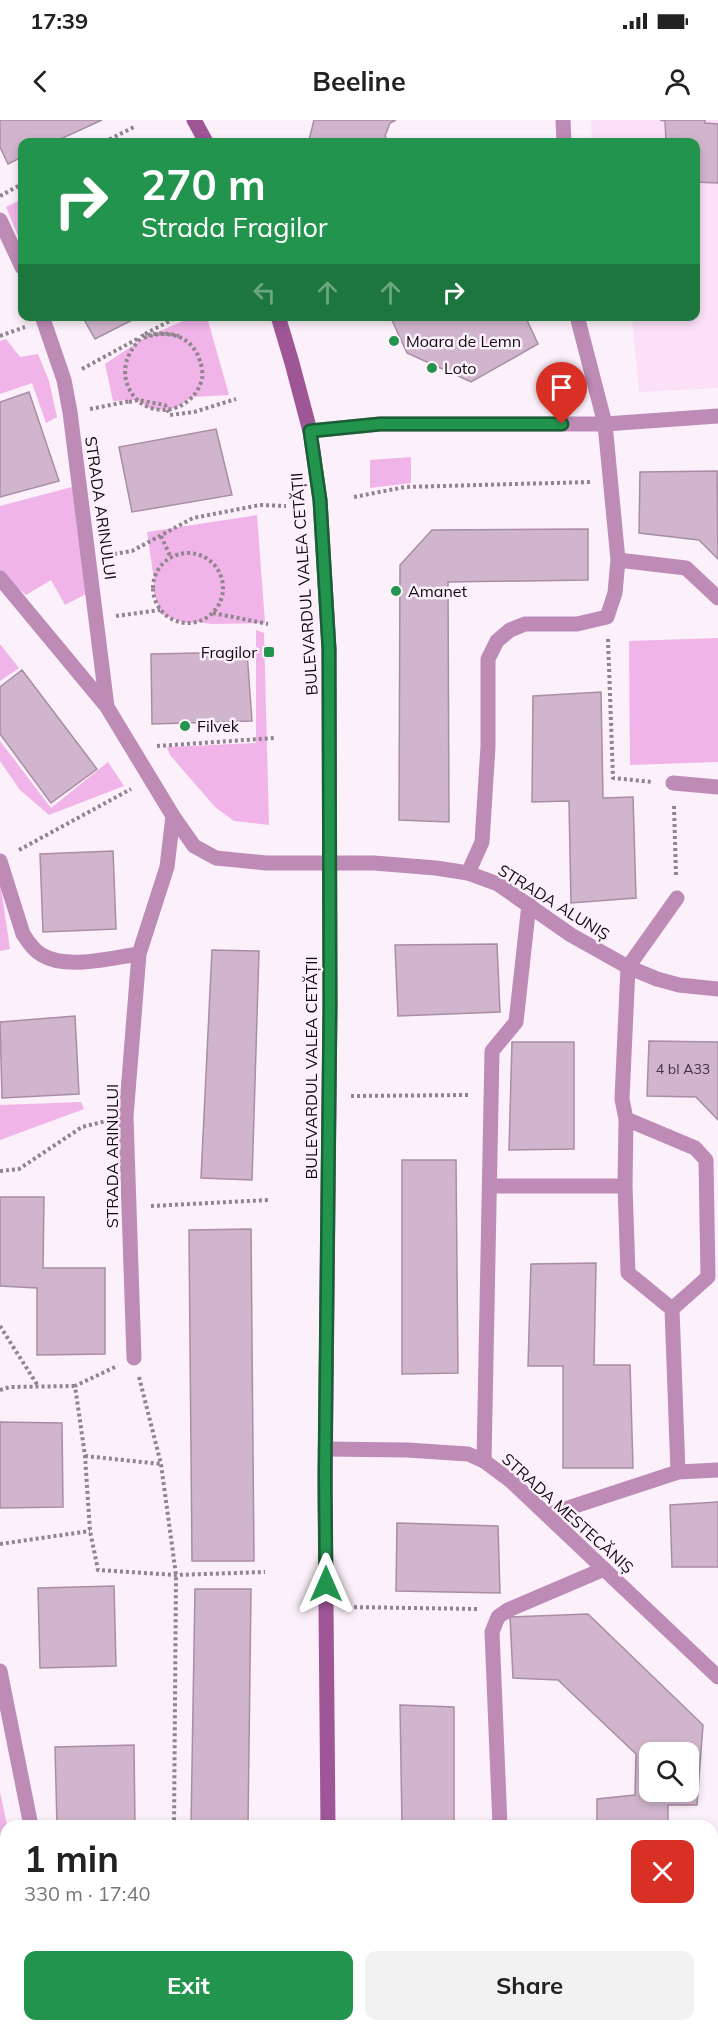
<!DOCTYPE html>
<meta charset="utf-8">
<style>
body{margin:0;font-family:Mulish,sans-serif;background:#f2f2f2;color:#222;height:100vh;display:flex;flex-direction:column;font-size:22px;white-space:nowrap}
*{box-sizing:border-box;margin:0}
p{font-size:20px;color:#767676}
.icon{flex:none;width:33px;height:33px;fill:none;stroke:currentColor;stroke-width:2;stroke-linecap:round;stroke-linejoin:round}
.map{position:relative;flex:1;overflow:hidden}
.details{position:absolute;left:0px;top:1700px;width:718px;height:212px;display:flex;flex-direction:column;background:#fff;border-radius:18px 18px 0 0;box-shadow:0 3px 9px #0003}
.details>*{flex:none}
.guide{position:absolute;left:18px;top:18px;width:682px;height:183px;border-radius:12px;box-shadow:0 3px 9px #0003;background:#23944e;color:#fff;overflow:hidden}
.buttons{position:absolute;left:639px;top:1622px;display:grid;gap:12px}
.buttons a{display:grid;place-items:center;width:60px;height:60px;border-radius:12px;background:#fff;box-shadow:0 3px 9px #0003;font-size:30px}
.pin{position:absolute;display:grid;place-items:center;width:51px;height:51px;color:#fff;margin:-62px -26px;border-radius:50% 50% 50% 0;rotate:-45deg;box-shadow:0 0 6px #0007}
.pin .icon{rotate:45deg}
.me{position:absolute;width:66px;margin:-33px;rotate:0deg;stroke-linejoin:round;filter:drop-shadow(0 0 4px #0008)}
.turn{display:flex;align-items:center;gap:21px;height:126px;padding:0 24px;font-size:27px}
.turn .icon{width:78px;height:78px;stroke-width:2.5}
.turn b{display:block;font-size:42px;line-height:51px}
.lanes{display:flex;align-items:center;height:57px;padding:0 24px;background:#0003;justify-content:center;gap:30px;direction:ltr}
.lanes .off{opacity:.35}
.round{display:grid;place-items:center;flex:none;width:63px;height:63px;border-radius:12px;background:#f2f2f2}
.headline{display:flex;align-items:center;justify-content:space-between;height:102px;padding:0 24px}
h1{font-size:36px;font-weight:700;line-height:45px}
.action{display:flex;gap:12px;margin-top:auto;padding:12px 24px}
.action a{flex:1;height:69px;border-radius:12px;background:#23944e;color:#fff;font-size:24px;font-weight:700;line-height:69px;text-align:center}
.action a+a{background:#f2f2f2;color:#222}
.status{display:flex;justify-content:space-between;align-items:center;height:42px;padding:0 30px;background:#fff;direction:ltr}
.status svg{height:16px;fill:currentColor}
header{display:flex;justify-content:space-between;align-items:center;height:78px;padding:0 24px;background:#fff;font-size:27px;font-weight:700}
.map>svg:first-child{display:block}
.built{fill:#fce0f8}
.green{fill:#f0b4e8}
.building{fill:#d1b5cd;stroke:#a88da4;stroke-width:1.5;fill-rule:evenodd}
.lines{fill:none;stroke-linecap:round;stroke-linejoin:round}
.path{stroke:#90858e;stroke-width:4;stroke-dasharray:3 3;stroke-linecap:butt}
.service{stroke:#bd8bb6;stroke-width:15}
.minor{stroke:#bd8bb6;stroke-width:15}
.secondary{stroke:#9e5697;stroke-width:15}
.route-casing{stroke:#176033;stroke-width:15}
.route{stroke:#23944e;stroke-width:10}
.poi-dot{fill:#23944e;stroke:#fcf0fa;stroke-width:2}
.labels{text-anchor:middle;stroke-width:5;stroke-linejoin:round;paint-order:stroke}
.number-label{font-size:14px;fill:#423440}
.poi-label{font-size:16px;fill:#120911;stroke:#fcf0fa;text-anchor:start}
.street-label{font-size:16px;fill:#120911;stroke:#fcf0fa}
</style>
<div class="status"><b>17:39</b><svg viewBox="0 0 49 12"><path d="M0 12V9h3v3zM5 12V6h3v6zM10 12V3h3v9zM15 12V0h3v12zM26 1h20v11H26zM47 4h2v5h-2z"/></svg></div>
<header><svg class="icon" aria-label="back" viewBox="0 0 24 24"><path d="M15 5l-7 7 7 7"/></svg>Beeline<svg class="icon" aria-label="person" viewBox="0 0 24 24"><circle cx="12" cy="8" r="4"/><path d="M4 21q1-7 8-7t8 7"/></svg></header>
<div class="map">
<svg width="718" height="1910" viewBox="0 0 718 1910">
<rect width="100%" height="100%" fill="#fcf0fa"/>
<path class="built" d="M591,0H718V268L639,272L632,197L696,196V22H592Z"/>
<path class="green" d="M22,79V126L6,87Z
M192,197H207L229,275L192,277L176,288L162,290L149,288L137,280L113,281L105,244L144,218Z
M6,219L20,237L38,234L49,261L57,297L46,303L32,263L0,274V221Z
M411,337V363L370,368V340Z
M72,367L90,472L65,485L51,460L26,475L0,453V386Z
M257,395L265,503L212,504L198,502L185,503L161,494L153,470L154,460L147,412Z
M256,510L264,513L269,705L234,701L215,687L170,635L167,627L256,623Z
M718,518V642L630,645L629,521Z
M0,524L19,548L0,561Z
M0,621L51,688L108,642L124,666L49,695L20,670L0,641Z
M0,761L10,829L0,831Z
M81,982L84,989L0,1020V985Z
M0,1672L7,1705L6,1905H47L48,1910H0Z"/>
<path class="building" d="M0,0H102L54,22H22V37L8,44L0,27Z
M314,0H396L390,3L385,16L388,22H310L309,20Z
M660,0H705V3L718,4V63L696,62V22H666L665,1Z
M82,196H140L95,219Z
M390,196H525L538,224L471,262L407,233Z
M29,272L59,361L0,377V282Z
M216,309L232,375L132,392L119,327Z
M717,351L718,439L699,420L639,413L640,352Z
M588,409V460L448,462L449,702L399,700L400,445L432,410Z
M247,532L252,601L152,604L151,534Z
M22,550L97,649L51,683L0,614V567Z
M601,572L603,678L633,677L636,778L571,783L569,681L532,682L533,576Z
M113,731L116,809L43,812L40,734Z
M497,824L500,892L398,896L395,825Z
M212,830L259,831L252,1060L201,1058Z
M75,896L79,974L2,978L0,902Z
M649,921L718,922V1000L696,977L647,976Z
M512,922H574V1029L509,1030Z
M402,1040H456L458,1253L402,1254Z
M0,1077H44L43,1148H105V1234L37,1235V1168L0,1166Z
M251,1109L254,1441H192L189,1110Z
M596,1143L594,1245H630L633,1348H563V1246H528L531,1144Z
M0,1302L62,1303L63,1387L0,1388Z
M718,1382V1447H672L670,1385Z
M397,1403L498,1406L500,1473L396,1471Z
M114,1466L116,1546L40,1548L38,1468Z
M195,1469H251L248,1706H191Z
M588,1494L703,1605L697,1685H668V1706H597V1679L635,1675L636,1634L558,1560L513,1558L510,1497ZM650,1632H688V1671H650Z
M400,1585L454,1587V1706H402Z
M134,1625L135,1706H57L55,1627Z
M416,1905H485L486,1910H416Z"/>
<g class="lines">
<path class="path" d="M104,22L134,7
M0,76L22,64
M145,214L179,196
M0,216L25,207
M144,218C167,209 192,215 200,241C202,246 203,254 202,259C196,282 173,295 151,288C129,281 119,255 129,235C132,228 138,222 142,216C156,213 166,212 179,216
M82,249L139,218
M129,282L138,280L165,285L170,295L194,292L236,279
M90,289L131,281
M354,377L405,367L590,362
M161,416L171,438
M153 468a35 35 0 1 1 70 0a35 35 0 1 1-70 0Z
M108,435L132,431L193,398L260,385L286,386
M213,493L268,504
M116,496L160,490
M608,519L613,658L652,662
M157,626L275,618
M674,686L676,756
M19,730L131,669
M351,976L470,975
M0,1051L19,1049L82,1007L106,1001
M151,1086L268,1080
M0,1206L38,1266
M115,1247L75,1266L85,1336L90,1411L98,1450L176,1455L265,1452
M139,1257L161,1344L176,1455L174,1706
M0,1270L10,1267L75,1266
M85,1336L161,1344
M0,1424L90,1411
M348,1487L478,1489
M102,1910L105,1905"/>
<path class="service" d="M563,0L564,22
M577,196L605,304L618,440L686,448L718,478
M673,663L718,667
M468,753L482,722L488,626V539L497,521L510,510L525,504H577L607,497L615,473L618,440
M626,999L695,1028L706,1040L708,1157L672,1189L678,1352
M490,1066H625
M672,1189L628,1153L625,1066L626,999L622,979L628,847L677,778
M484,1341L492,931L516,902L529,784
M547,1395L678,1352L718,1350
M500,1706L492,1512L498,1497L508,1490L604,1449
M522,1905L523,1910"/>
<path class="minor" d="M0,100L22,147
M42,196L64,260L70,292L107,587L173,696L194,726L216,738L266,743H374L436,748L468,753L498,764L571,815L628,847L657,859L679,865L718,869
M310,311L380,304H605L718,296
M0,458L107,587
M0,741L23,814C28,822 34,831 42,835C67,850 111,838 139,834
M134,1238L126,997L139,834L167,747L173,696
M325,1329L407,1330L468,1334L484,1341L511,1361L718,1557
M0,1551L31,1706
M712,1750L718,1735
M72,1905L73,1910
M297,1910L300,1905
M656,1910L658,1905"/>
<path class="secondary" d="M194,0L206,22
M278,196L292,243L310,311L320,380L329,529L330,884L325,1375L328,1706
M354,1905L355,1910
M321,1910V1905"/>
</g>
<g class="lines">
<g class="route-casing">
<path id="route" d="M326,1464L325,1352L330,884L329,529L320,380L310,311L380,304H562"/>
</g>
<use href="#route" class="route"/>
</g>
<g class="poi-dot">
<circle cx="394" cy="221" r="6"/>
<circle cx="432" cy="248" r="6"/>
<circle cx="396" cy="471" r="6"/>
<rect x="263" y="526" width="12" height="12" rx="3"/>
<circle cx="185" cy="606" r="6"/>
</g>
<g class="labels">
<g class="number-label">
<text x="683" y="954">4 bl A33</text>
</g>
<g class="poi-label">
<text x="406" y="227">Moara de Lemn</text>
<text x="444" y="254">Loto</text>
<text x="408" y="477">Amanet</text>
<text x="257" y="538" text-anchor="end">Fragilor</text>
<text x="197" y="612">Filvek</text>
</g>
<g class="street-label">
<text transform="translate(101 388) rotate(82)" y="6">STRADA ARINULUI</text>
<text transform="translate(304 464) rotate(-94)" y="6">BULEVARDUL VALEA CETĂȚII</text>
<text transform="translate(554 782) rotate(32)" y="6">STRADA ALUNIȘ</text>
<text transform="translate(311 948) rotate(-90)" y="6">BULEVARDUL VALEA CETĂȚII</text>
<text transform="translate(112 1036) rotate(-90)" y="6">STRADA ARINULUI</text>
<text transform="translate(568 1393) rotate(42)" y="6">STRADA MESTECĂNIȘ</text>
</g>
</g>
</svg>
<div class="buttons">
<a><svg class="icon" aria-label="search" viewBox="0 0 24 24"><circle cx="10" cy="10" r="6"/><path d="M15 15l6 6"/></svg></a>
</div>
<div class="pin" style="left:562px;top:304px;background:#d93025"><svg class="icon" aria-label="arrive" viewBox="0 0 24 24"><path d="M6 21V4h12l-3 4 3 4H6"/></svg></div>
<svg class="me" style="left:326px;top:1464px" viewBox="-20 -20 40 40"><path d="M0-17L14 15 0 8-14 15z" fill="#23944e" stroke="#fff" stroke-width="4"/></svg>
<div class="guide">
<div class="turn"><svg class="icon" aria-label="right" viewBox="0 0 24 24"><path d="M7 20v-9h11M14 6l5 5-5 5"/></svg><div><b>270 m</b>Strada Fragilor</div></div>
<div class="lanes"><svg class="icon off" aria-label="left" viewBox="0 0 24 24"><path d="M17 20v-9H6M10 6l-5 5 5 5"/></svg><svg class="icon off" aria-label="ahead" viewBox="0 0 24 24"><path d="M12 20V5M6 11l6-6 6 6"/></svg><svg class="icon off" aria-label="ahead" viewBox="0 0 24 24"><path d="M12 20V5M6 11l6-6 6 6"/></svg><svg class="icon" aria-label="right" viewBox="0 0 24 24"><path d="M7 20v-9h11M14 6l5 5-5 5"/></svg></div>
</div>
<section class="details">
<div class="headline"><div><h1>1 min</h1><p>330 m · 17:40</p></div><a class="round" style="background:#d93025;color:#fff"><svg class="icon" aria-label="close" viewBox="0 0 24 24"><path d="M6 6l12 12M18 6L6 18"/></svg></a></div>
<div class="action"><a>Exit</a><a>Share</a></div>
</section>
</div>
